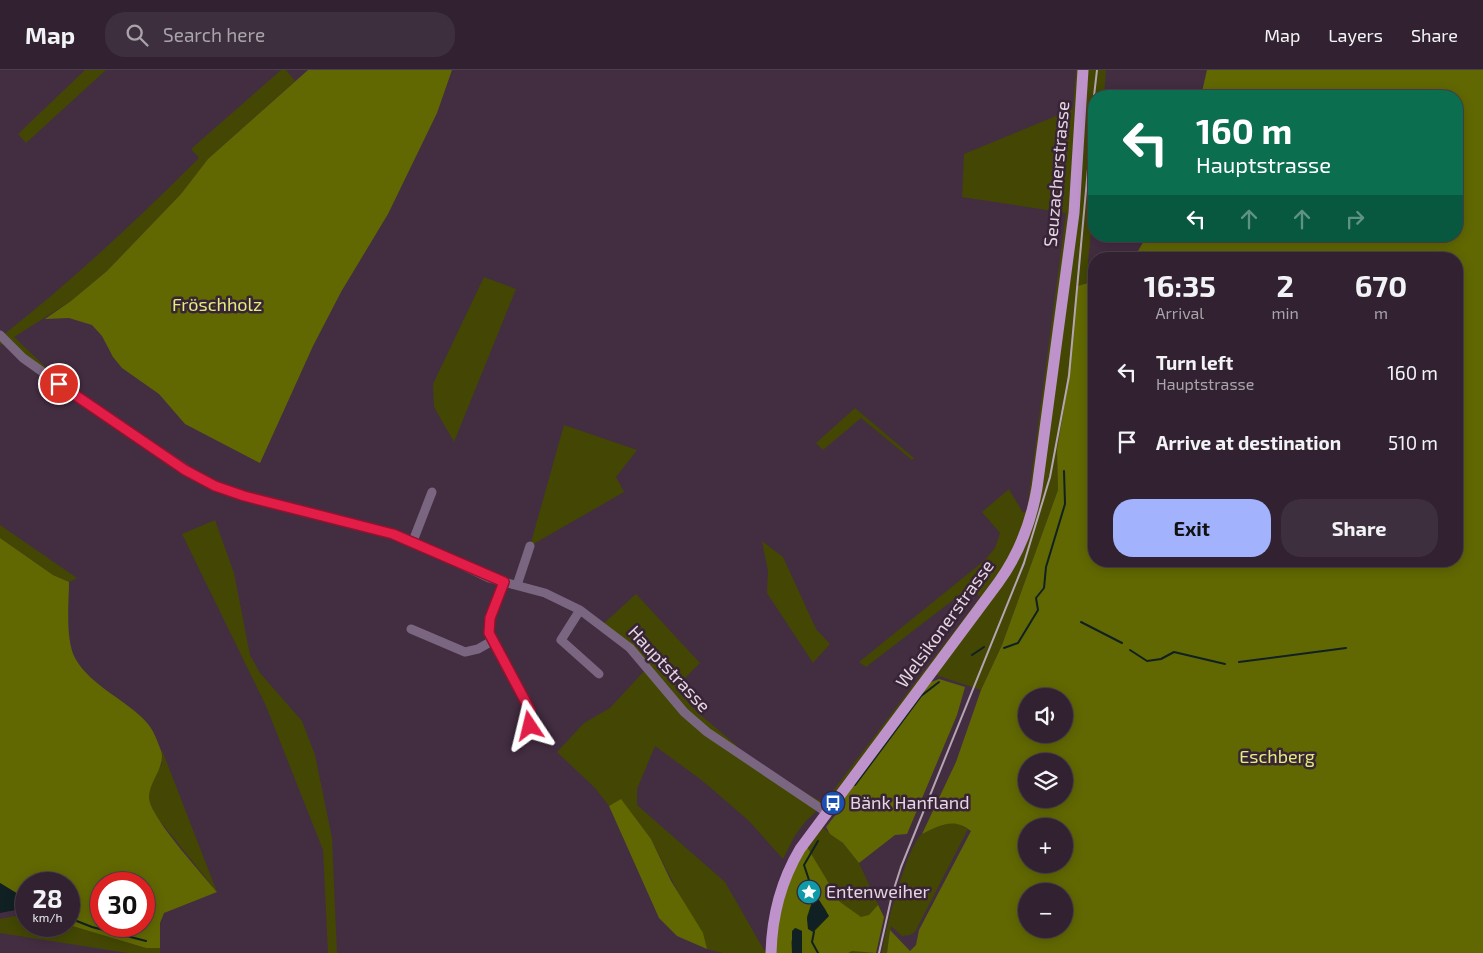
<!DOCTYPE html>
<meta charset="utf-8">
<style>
body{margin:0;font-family:"Exo 2",sans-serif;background:#3d2f3d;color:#f1f3f6;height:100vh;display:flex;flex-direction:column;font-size:19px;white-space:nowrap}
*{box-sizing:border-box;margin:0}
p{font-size:16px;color:#a8a4ab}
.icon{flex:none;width:28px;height:28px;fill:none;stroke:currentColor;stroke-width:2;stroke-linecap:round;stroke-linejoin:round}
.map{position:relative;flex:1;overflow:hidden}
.drawer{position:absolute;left:1088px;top:182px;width:375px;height:315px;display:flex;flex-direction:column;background:#322231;border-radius:20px;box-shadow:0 2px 12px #0003,0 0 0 1px #4d3f4d}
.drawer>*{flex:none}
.guide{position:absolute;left:1088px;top:20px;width:375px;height:152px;border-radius:20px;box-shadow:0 2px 12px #0003,0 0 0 1px #4d3f4d;background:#0b6e4f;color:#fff;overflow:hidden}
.controls{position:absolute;left:1018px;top:618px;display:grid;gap:10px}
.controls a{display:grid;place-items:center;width:55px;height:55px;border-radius:50%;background:#322231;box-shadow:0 2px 12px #0003,0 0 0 1px #4d3f4d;font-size:25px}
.speed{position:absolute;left:15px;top:802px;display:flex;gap:10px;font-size:25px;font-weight:700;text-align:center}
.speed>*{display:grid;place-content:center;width:65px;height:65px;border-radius:50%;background:#322231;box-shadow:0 2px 12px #0003,0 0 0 1px #4d3f4d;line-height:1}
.speed small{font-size:12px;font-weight:400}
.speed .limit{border:8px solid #d22;background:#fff;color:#111}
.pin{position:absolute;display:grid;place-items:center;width:42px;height:42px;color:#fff;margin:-21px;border:2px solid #fff;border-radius:50%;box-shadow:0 1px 5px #0007}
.me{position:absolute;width:55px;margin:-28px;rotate:350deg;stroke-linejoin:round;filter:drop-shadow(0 0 4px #0008)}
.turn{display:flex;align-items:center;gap:18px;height:105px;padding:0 25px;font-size:22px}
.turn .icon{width:65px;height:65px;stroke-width:2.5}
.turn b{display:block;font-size:35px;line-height:42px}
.lanes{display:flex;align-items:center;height:48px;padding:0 25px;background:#0003;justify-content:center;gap:25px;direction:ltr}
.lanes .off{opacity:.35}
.eta{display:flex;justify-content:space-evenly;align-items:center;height:85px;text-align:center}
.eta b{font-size:30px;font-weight:700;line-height:35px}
.primary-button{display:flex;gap:10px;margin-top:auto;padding:10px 25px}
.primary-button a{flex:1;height:58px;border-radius:20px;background:#a3b2fd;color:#111;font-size:20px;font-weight:700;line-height:58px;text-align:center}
.primary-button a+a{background:#3d2f3d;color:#f1f3f6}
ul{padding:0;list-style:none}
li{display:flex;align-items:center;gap:15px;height:70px;padding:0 25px}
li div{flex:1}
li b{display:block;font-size:19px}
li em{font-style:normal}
header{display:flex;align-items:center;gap:30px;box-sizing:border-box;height:70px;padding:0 25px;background:#322231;border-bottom:1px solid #4d3f4d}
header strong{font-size:24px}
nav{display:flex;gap:28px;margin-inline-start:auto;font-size:18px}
.search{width:350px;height:45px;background:#3d2f3d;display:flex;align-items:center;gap:12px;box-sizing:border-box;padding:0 18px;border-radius:20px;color:#a8a4ab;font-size:19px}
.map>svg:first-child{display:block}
.green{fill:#434703}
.forest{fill:#616802;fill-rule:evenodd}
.water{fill:#102023}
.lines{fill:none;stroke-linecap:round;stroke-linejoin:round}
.stream{stroke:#102023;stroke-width:2}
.minor{stroke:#7b6681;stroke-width:9}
.major{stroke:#be93cc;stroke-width:11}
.rail{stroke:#b5a5b3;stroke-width:2}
.route-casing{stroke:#92132f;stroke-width:12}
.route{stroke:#e11d48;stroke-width:9}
.labels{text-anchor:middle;stroke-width:5;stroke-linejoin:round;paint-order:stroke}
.street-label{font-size:18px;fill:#e4d6e2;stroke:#382337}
.park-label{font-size:18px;fill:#e2ee7b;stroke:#382337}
.poi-label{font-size:18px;fill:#e4d6e2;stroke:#382337;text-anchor:start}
</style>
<header>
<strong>Map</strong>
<div class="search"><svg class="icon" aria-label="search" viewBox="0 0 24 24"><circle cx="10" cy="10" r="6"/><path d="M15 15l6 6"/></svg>Search here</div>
<nav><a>Map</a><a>Layers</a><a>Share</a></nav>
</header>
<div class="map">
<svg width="1483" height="883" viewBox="0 0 1483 883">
<rect width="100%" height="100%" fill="#432d41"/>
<path class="green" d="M85,0H106L26,73L18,64Z
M281,0H286L295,11L208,89L181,124L107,201L71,231L14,267L75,325L6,272L0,275V265L2,266C72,211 136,151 199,88L191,79Z
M1076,0H1106L1104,26H1094V131L1088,192V212L1078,217L1063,344L1057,379L1058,420L1002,575L981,620L927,602L833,725L805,752L794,767L783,789L749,751L704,712L655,676L637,719V735L725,812L764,880H771L795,797L818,761L823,758L843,773L859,793L884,847L876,883H723L707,879L651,769L621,730L609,736L595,718L557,682L584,653L610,638L647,598L602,555L636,524L700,593L675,618L697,642L736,675L733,680L818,730H826L980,527L970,517L866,597L859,592L985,490L995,478L1000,463L982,442L1009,419L1023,443L1027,440L1066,143L962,127L964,84L1073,39Z
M484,207L516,219L454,372L434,337L433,314Z
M855,338L914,388L912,390L861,348L823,380L816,373Z
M564,355L637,380L616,407L624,422L530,476Z
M215,450L234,503L250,585L260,603L302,651L315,685L332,768L337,883H328L323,780L266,636L182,464Z
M0,455L77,508L69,512L53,505L0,468Z
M762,471L783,487L816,559L830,574L813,593L767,523L768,501Z
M162,680L217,822L156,746L148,729L151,711L162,694Z
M956,752L968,759L915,862L910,865L902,866L891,856L887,883H882C885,861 907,775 923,763C933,757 945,754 956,752Z
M26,844V856L69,855L146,878H160V883H128L0,863V849Z"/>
<path class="forest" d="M308,0H452L437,43L388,144L341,222L313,276L260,393L185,354L159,324L122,298L113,287L102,266L92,255L69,248L45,249L71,231L107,201L181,124L208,89Z
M1207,0H1483V883H887L890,860L910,881L916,875L919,860L971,761C954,747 940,755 922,764L956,692L981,620L1002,575L1058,420L1057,379L1063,344L1078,216L1094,211V491H1456V189H1133L1147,166H1456V26H1201ZM1064,626V664H1026V626ZM1064,691V729H1026V691ZM1064,756V794H1026V756ZM1026,821H1064V859H1026Z
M0,468L53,505L69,512C69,533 65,569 75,588C91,617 128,630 148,654C153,660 157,670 160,678C168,695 149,710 149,727C148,745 204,806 217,822L164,843L160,853V878H146L69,855V814H26V829L0,813ZM101,814H144V856H101Z
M939,609L965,617L957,645L907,764L895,765L859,793L843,773L830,764L826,757L841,738L842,728L929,613Z
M621,729L651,769L671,811L703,863L707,879L677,866L659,848L609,736Z
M807,777L840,832L861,847L869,845L878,835L884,847L876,883L852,881L848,883H802V861L796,858L791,872L792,883H771L788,812ZM814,826H816L826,840L828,847L814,862L808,858L807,846Z"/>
<path class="water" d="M0,813L26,829V838L0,843Z
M816,825L829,846L813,862L808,859L807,848L814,826Z
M795,858L802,861V883H792V861Z"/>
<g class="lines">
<path class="stream" d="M1081,552L1122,573
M1004,578L1018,573L1038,540L1036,528L1044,518L1046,497L1065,434L1064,401
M1130,580L1147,591L1161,589L1174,582L1225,594
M972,585L984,577
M1239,592L1346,578
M855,715L921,626L939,612
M812,819L804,795L818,771
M69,848L92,857L146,871
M814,862L812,872L818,883"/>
<path class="minor" d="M0,265L23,288L75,325L204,411L245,426L403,467L489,508L545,523L580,540L630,578L684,642L707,662L826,742
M413,471L432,422
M504,512L489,552L490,567L530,640L531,656
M517,515L530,476
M580,540L561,570L599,604
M411,559L465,582L478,579L492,571"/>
<path class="major" d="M771,883C772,846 781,811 800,779L998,513C1019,484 1031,453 1037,418L1074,143L1083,0"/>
<path class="rail" d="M1094,26L1097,0
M879,883L892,825L901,797L1024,493L1050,407L1069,306L1094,33"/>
</g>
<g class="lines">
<g class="route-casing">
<path id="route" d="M59,314L185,400L215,416L244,426L393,464L504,512L490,548L489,563L530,640V656"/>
</g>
<use href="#route" class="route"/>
</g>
<defs>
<g id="bus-disc" transform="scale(1.25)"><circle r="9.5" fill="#1a4fb4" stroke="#382337"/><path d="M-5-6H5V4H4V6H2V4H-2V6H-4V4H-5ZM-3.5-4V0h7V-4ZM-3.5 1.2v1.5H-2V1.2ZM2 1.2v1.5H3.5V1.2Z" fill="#fff"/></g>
<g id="sight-disc" transform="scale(1.25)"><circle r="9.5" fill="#0f9aa8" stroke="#382337"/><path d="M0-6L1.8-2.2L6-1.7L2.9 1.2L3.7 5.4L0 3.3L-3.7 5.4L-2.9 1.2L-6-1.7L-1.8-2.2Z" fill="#fff"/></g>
</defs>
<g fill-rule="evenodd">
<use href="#bus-disc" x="833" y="733"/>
<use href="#sight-disc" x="809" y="822"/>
</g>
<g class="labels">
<g class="street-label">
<text transform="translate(1057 104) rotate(-85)" y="6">Seuzacherstrasse</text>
<text transform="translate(945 554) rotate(-54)" y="6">Welsikonerstrasse</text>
<text transform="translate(669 599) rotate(47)" y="6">Hauptstrasse</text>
</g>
<g class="park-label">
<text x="217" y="241">Fröschholz</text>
<text x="1277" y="693">Eschberg</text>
</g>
<g class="poi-label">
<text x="850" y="739">Bänk Hanfland</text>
<text x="826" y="828">Entenweiher</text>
</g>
</g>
</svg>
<div class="controls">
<a><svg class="icon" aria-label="sound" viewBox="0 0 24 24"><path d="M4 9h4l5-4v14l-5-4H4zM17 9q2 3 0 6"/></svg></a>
<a><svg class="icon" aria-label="layers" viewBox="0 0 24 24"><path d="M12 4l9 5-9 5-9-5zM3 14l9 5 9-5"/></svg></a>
<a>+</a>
<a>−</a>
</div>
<div class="speed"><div>28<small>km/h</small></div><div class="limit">30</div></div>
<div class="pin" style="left:59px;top:314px;background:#d93025"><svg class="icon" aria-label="arrive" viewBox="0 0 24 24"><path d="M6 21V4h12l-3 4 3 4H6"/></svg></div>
<svg class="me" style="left:530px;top:656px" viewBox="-20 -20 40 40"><path d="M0-17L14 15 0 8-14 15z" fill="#e11d48" stroke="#fff" stroke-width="4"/></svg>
<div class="guide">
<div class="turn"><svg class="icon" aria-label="left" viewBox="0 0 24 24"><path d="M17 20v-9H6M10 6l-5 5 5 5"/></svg><div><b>160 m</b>Hauptstrasse</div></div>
<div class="lanes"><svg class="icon" aria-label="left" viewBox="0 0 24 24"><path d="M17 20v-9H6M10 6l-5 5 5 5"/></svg><svg class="icon off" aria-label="ahead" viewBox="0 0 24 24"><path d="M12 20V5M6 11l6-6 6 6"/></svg><svg class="icon off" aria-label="ahead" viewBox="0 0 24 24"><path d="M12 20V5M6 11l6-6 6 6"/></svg><svg class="icon off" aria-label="right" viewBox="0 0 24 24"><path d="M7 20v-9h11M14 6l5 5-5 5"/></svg></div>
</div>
<section class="drawer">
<div class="eta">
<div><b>16:35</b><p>Arrival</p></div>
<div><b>2</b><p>min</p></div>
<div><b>670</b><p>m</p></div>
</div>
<ul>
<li><svg class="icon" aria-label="left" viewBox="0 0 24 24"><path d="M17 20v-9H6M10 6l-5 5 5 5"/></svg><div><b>Turn left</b><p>Hauptstrasse</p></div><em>160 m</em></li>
<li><svg class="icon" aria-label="arrive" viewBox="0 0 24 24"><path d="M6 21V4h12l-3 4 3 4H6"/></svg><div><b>Arrive at destination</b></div><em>510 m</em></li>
</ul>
<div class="primary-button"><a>Exit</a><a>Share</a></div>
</section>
</div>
